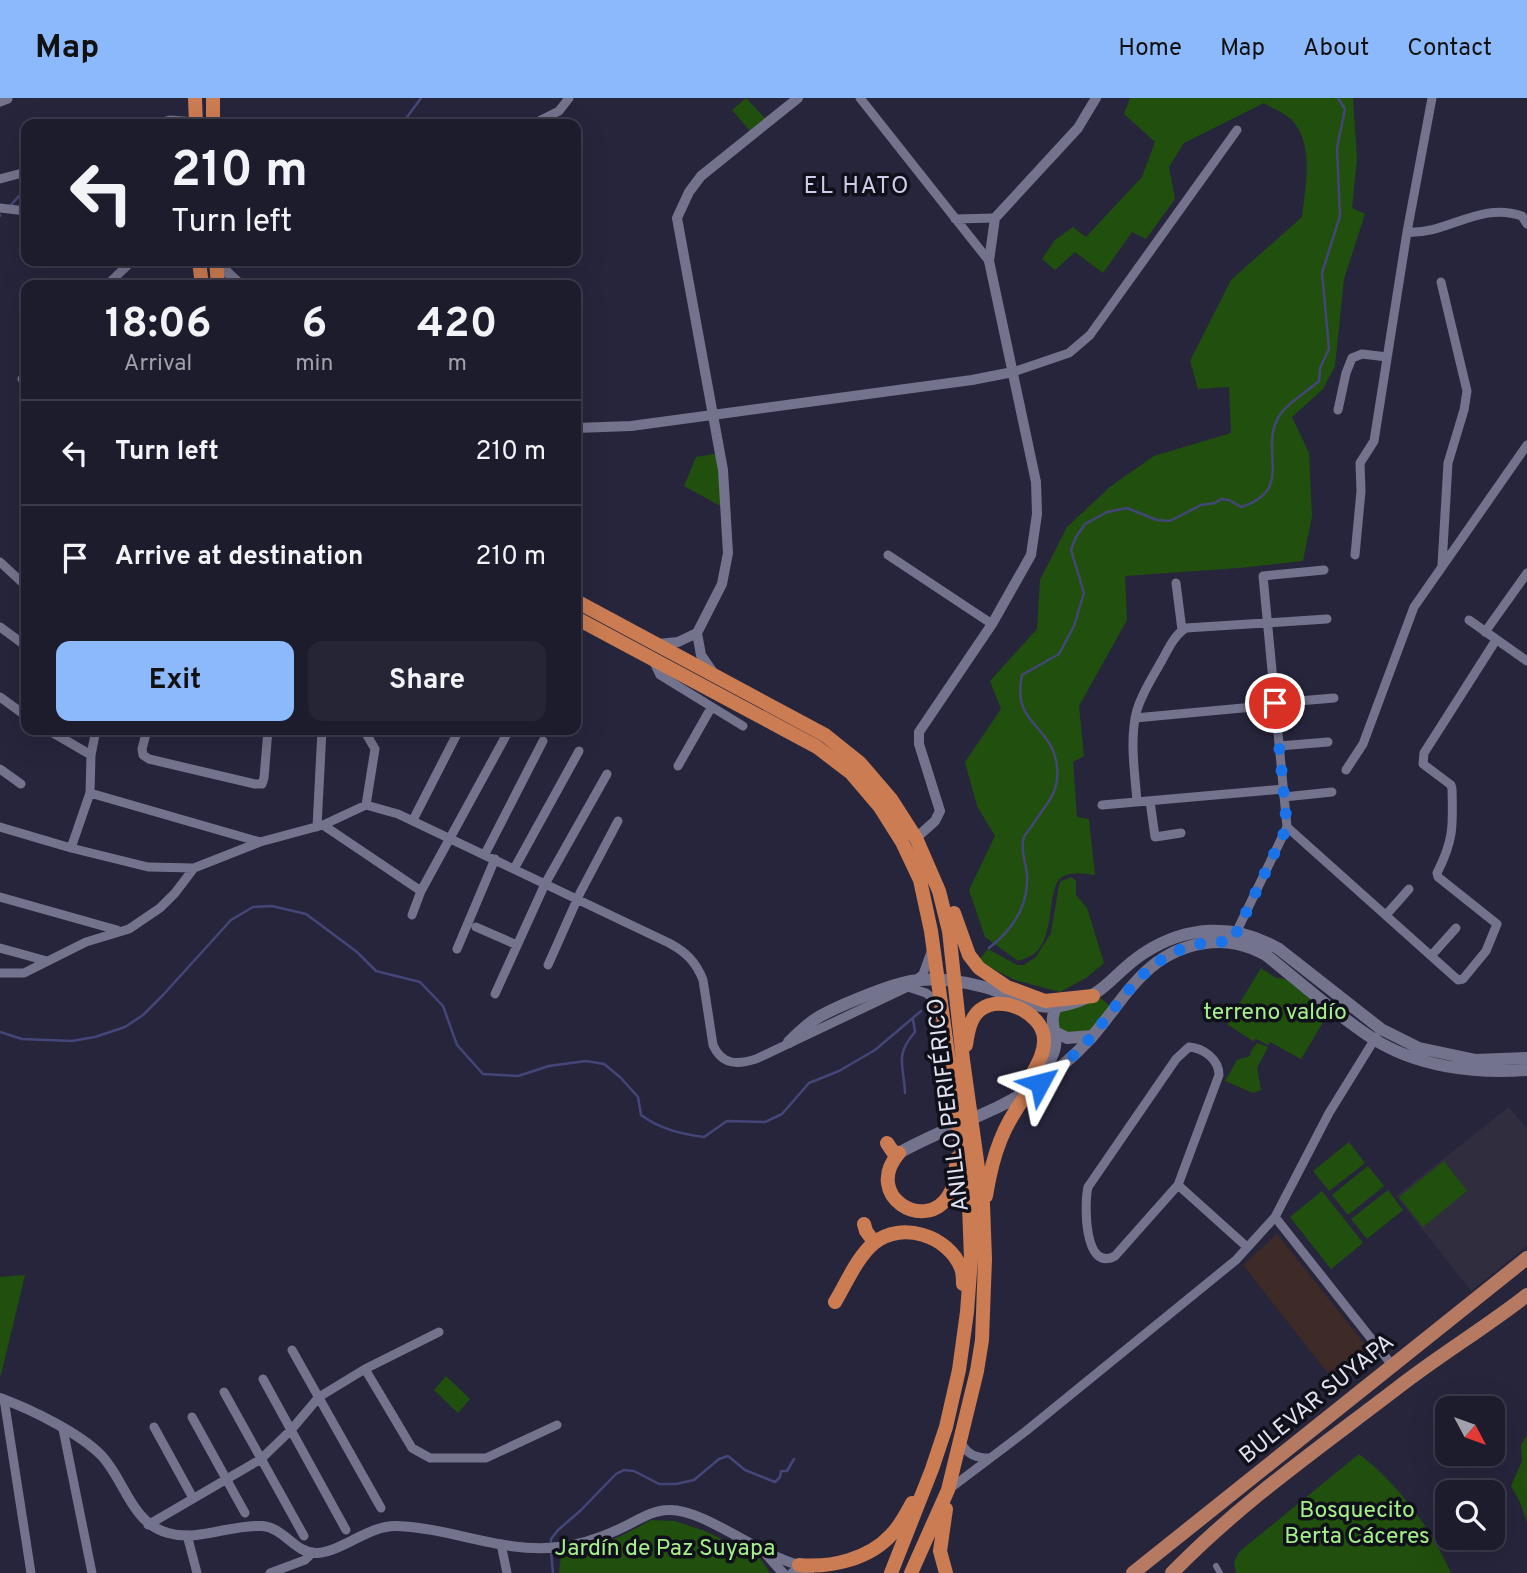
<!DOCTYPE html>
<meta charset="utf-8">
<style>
body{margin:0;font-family:Overpass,sans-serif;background:#252535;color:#f1f3f6;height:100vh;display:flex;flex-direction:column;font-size:26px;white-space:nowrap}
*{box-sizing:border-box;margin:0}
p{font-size:23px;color:#a0a1aa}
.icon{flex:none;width:38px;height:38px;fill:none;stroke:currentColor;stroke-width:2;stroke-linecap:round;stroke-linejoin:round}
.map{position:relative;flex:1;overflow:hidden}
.side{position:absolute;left:21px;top:182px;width:560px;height:455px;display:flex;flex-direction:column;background:#1d1c2d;border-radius:14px;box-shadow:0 7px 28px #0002,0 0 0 2px #3b3a49}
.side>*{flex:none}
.guide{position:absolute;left:21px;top:21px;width:560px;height:147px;border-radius:14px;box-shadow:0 7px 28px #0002,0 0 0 2px #3b3a49;background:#1d1c2d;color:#f1f3f6;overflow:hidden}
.needle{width:46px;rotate:131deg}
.buttons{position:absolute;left:1435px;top:1298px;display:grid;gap:14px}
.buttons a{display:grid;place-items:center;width:70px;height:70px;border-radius:14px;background:#1d1c2d;box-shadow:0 7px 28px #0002,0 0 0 2px #3b3a49;font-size:35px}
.pin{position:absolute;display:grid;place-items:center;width:60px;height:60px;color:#fff;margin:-30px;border:4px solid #fff;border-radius:50%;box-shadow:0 2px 7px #0007}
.me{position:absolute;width:77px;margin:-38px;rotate:52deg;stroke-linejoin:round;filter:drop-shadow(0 0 5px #0008)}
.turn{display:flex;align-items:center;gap:24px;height:147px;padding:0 35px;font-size:32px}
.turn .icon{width:91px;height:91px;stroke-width:2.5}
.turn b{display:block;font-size:49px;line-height:60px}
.eta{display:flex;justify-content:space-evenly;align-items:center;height:119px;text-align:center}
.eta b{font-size:42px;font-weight:700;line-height:49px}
.action{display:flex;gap:14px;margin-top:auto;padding:14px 35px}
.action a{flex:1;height:80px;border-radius:14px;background:#8cb9fc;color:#111;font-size:28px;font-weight:700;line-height:80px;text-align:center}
.action a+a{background:#252535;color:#f1f3f6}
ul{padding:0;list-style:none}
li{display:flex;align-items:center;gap:21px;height:105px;padding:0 35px;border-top:2px solid #3b3a49}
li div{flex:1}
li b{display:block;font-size:26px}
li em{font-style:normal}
header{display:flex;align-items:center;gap:42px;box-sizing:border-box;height:98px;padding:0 35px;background:#8cb9fc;color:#111}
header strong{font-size:33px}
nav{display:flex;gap:38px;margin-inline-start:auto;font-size:24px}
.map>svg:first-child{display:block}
.commercial{fill:#302d3e}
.industrial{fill:#3e2a27}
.green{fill:#214f0d}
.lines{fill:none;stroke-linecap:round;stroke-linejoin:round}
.stream{stroke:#44467a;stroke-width:2.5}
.pedestrian{stroke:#74738d;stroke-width:6}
.minor{stroke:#74738d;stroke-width:9}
.tertiary{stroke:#74738d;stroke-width:10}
.secondary{stroke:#74738d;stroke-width:12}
.primary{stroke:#b57a61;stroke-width:14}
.trunk{stroke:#cb7c52;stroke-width:14}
.route{stroke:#1a73e8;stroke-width:12;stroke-dasharray:0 21.6}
.labels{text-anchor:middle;stroke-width:7;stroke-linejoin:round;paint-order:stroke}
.park-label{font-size:23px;fill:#a4ef8a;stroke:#10101a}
.street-label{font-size:23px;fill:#e1e1ef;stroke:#10101a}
.neighbourhood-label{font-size:24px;letter-spacing:2px;fill:#cdcdea;stroke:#10101a}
</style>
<header>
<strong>Map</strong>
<nav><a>Home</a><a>Map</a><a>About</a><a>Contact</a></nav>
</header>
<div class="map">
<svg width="1527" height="1475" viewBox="0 0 1527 1475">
<rect width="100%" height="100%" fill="#27253c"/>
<path class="commercial" d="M1509,1009L1527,1031V1148L1471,1193L1396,1098Z"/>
<path class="industrial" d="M1277,1136L1375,1259L1338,1288L1243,1167Z"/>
<path class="green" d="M746,0L765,20L750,33L732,12Z
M1130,0H1353L1357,61L1352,110L1365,116L1344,181L1335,268L1323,291L1292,319L1309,355L1312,418L1303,463L1239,470L1125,478L1127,522L1079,608L1084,658L1073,664L1077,719L1089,721L1095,777C1085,776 1071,773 1062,779C1046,789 1056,839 1034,856C1030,859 1023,861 1018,863L985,839L969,792L995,738L977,708L965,664L1001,611L990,583L1037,531L1040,482L1067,429L1111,388L1154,358L1231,335L1229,289L1198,291L1190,263L1231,182L1302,119C1305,88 1315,48 1292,22C1285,15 1272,10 1264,5L1184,45L1169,69L1175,101L1146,141L1132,134L1103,175L1075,154L1055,172L1042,161L1055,142L1073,129L1086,139L1142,79L1155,44L1124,16Z
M719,355L724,410L684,388L696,359Z
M1072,779L1076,783V797L1087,810L1104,865L1086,880L1060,894L1015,882L978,863L988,851L1017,867H1024L1036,859L1051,835L1059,787L1061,783Z
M1261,870L1276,880L1286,881L1328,916L1301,961L1270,944L1268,947L1256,941L1253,943L1227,926Z
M1098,898L1110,908L1089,936L1059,935L1056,917L1059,911Z
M1257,945L1268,949L1257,970L1261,992L1253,995L1225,983L1237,962L1250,958L1251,953Z
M1349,1044L1365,1065L1329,1093L1313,1073Z
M1444,1063L1467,1093L1423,1129L1399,1099Z
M1368,1068L1384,1088L1348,1117L1332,1097Z
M1388,1092L1403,1112L1367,1141L1351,1121Z
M1322,1093L1363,1145L1331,1171L1290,1119Z
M25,1177L1,1277H0V1179Z
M446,1278L470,1301L458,1315L434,1292Z
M1527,1337V1424L1520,1404L1511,1388L1522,1363L1521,1347Z
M1359,1356C1398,1386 1431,1430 1451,1475H1236L1234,1464L1239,1454Z
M651,1422L675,1423L705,1433L760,1460L770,1475H559L561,1457C597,1450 619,1440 651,1422Z"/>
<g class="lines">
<path class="stream" d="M402,26L421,0
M11,107L19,98L26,96
M0,118V117
M989,850C1012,832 1029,808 1027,777C1026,765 1020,751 1024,739C1026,735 1031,730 1033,726C1047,705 1060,694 1057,668C1052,626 1011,627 1022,577L1059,556L1074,528L1084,495L1071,452L1076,439L1085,426L1107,414L1127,410L1157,422L1170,423L1201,407L1215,405L1221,401L1229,402L1241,409C1296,392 1258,353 1279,318C1288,304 1307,294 1319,283L1320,270L1329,251L1322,175L1340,118L1337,50L1345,11L1338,0
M0,934L22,941L72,943L95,939L125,929L143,917L163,897L231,822L253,809L272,808L306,816L357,854L376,873L420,884L443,908L457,947L483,976L518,978L549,968L586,963L604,966L620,979L638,999L641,1017C660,1031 681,1036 704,1039L727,1023L765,1024L782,1016L809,985L839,973L875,952L921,913
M905,995C904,967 894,958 915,934L913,921
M551,1448V1441L558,1432L580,1413L616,1376L624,1372L634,1373L659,1386H676L694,1382L719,1361L728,1358L745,1372L775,1384L780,1379L781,1373H787L794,1361
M551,1454L553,1475"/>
<path class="pedestrian" d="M1216,1468L1220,1475"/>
<path class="minor" d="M860,0L989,163
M0,4L8,1
M155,26L170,22L196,24
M533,26L559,13L569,0
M0,81L26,74
M0,110L26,113
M955,121L995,120
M1407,134L1432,0
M1441,184L1467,293L1464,312L1448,365L1442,467
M107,187L132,163
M1013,274L1069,255L1090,237L1237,32
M22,281L26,276
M1338,312L1346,275L1352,260L1362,256L1387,259
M888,457L992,526
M1355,457L1361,393L1360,365L1374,343L1407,134C1448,137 1479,103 1522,118L1527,126
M0,464L26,488
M1176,485L1182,532
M1469,522L1527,563
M0,529L26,548
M1485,534L1527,475
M653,562L660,577L743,628
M0,599L26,618
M1275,605L1334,600
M1135,620L1275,607
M48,632L91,657
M147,632L142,651L143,657L149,661L255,686H262L264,680L268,632
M364,632L375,651L366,707
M1279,648L1328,644
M678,668L711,610
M0,671L21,686
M1346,672L1363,646L1414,509L1527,347
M90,695L260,744
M1284,699L1332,694
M1150,703L1155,739L1181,735
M1137,704C1135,675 1129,641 1137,612C1142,595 1152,580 1161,564C1168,552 1174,537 1186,530L1327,521
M1102,707L1283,691
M413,722L459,632
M323,727L421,793
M0,729L71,750L148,769L194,770L260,744L323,727L366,707L398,716L669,845C686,854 696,864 703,882L713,947C722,967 737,967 756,961L908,889L923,876L931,854
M317,729L322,632
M1287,729L1458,882L1463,881L1486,853L1497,826L1438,779L1437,775C1454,742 1453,727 1452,691L1451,687L1423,666L1424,655L1496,542
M71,750L90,695L91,657L96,632
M485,756L543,643
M514,771L579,653
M0,799L117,832
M412,817L421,793L508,634
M1386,817L1409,791
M476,829L517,847
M1234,839L1287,729L1263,478L1324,472
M0,850L47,863
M457,851L495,761
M1431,858L1456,830
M548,867L580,795L618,723
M0,875H24L86,844L129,831L160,810L175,795L194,770
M908,889L926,895L940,906
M495,896L545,786L607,676
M1189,949C1203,950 1219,961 1219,977L1178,1087L1115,1158C1084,1175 1084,1106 1088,1089L1176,961Z
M1178,1087L1247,1149
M1275,1119L1392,1267
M292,1252L381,1410
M365,1271L412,1350L430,1360H486L557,1327
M263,1281L346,1432
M224,1294L304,1438
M4,1301L31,1475
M192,1319L245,1415
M154,1329L193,1400
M63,1331L92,1475
M961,1345C968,1357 976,1360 990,1360
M948,1392L1026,1333L1236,1162L1275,1119L1329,1015L1376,939
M148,1427L261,1361L291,1332L319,1299L365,1271L439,1234
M187,1437L197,1475
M501,1446L507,1475
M270,1475L305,1462L312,1455"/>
<path class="tertiary" d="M222,163L227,174L241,187
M576,330L631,328L972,282L1013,274
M697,535L701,557L712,573
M658,546L678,544L697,535L722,486L728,455L723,372L677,120L689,94L701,78L798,0
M916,740L935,723L940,713L919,646V634L992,526L1031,457L1037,416L1036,384L989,163L995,120L1078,30L1096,0
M0,1300C30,1311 78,1334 101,1357C125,1382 131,1425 168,1435C198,1444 231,1426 262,1428C284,1429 296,1457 318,1455C345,1452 369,1427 397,1428C452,1430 504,1456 559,1449C579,1447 597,1441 615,1433C633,1426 649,1412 669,1412C704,1411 759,1457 799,1467
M767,1457L783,1475
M792,1475L799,1471L809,1475"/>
<path class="secondary" d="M1055,934L1067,940L1092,938
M789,944C798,935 806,927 817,920C835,909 889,887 911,883C933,879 962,883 984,889C1010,896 1033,913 1060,908C1106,900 1110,877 1144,855C1187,827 1235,825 1279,851L1381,931L1419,950L1476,962L1527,960
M1030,981C1047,969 1060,955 1054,932C1052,923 1052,918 1056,909
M899,1055C944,1029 995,1016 1038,986C1057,973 1074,958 1090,941C1126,900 1145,854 1205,845C1228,842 1246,846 1266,857C1301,885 1335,916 1372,940C1417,969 1475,976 1527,972"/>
<path class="primary" d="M1133,1475L1527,1160
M1172,1475C1240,1405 1319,1350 1396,1291C1438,1258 1485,1230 1527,1197"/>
<path class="trunk" d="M195,0L196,26
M213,0V26
M199,163L202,187
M216,163L218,187
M576,503L825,637L860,665L891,701L916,740L939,793L949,833L963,962L983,1106L985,1161L982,1242L977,1273L948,1392L911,1475
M576,520L817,649L851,675L880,709L902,744L920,782L931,833L969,1107L971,1161L967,1214L959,1272L946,1329L932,1371L891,1475
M954,815L969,857L979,870L1007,889L1045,903L1093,898
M966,947C968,934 970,920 980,912C1001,895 1043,915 1044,941C1045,956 1035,970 1029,982
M887,1045L893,1054L899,1055C862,1098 926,1136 949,1097C956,1087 955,1072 957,1060
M986,1098C993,1055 1003,1026 1031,991
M864,1126L866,1133L874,1144
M835,1204C846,1186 857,1159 874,1145C901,1123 948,1137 961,1170C963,1175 963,1181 963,1186
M799,1467C831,1470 869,1461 891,1437C900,1428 906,1416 912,1405
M946,1475L940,1453L946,1411"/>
</g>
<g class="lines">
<path class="route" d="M1040,985C1058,971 1077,956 1092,938C1133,888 1158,840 1232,844L1287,729L1275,605"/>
</g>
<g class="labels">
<g class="park-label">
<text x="1275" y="921">terreno valdío</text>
<text x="1357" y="1419">Bosquecito<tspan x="1357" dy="26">Berta Cáceres</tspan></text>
<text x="665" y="1457">Jardín de Paz Suyapa</text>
</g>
<g class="street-label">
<text transform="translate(947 1007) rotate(-97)" y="8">ANILLO PERIFÉRICO</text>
<text transform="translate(1316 1300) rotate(-39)" y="8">BULEVAR SUYAPA</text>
</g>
<g class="neighbourhood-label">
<text x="857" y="95">EL HATO</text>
</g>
</g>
</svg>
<div class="buttons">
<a><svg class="needle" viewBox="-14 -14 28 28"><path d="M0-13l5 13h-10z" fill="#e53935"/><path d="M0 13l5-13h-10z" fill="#a0a1aa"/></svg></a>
<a><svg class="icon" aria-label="search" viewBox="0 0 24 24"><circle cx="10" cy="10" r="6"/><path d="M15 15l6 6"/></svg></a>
</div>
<div class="pin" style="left:1275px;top:605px;background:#d93025"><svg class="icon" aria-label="arrive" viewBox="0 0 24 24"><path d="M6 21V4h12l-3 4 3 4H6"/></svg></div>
<svg class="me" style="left:1040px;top:985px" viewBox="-20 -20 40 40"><path d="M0-17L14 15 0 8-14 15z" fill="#1a73e8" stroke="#fff" stroke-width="4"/></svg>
<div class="guide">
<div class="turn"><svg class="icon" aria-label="left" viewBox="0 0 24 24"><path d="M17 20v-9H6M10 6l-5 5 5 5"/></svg><div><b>210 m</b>Turn left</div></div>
</div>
<section class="side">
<div class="eta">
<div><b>18:06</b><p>Arrival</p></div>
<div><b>6</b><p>min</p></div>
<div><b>420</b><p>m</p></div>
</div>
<ul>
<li><svg class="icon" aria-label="left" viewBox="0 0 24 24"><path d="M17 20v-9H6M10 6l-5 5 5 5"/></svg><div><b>Turn left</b></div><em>210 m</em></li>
<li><svg class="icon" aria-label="arrive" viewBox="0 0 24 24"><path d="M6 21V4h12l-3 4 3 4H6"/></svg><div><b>Arrive at destination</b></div><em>210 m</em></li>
</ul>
<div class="action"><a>Exit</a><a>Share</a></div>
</section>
</div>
